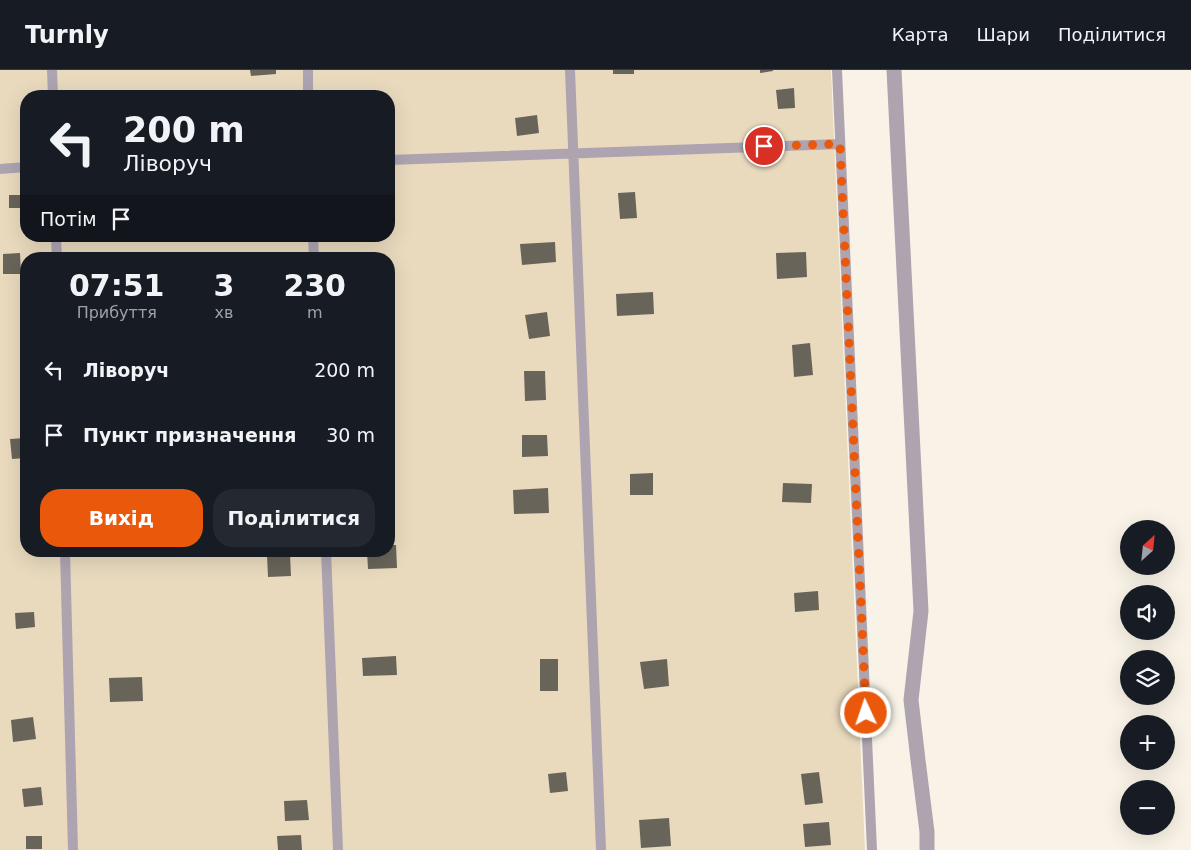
<!DOCTYPE html>
<html lang="uk">
<meta charset="utf-8">
<style>
body{margin:0;font-family:"DejaVu Sans",sans-serif;background:#242831;color:#f1f3f6;height:100vh;display:flex;flex-direction:column;font-size:19px;white-space:nowrap}
*{box-sizing:border-box;margin:0}
p{font-size:16px;color:#9ea1a6}
.icon{flex:none;width:28px;height:28px;fill:none;stroke:currentColor;stroke-width:2;stroke-linecap:round;stroke-linejoin:round}
.map{position:relative;flex:1;overflow:hidden}
.side{position:absolute;left:20px;top:182px;width:375px;height:305px;display:flex;flex-direction:column;background:#171b24;border-radius:20px;box-shadow:0 5px 20px #0002}
.side>*{flex:none}
.banner{position:absolute;left:20px;top:20px;width:375px;height:152px;border-radius:20px;box-shadow:0 5px 20px #0002;background:#171b24;color:#f1f3f6;overflow:hidden}
.needle{width:32px;rotate:27deg}
.controls{position:absolute;left:1120px;top:450px;display:grid;gap:10px}
.controls a{display:grid;place-items:center;width:55px;height:55px;border-radius:50%;background:#171b24;box-shadow:0 5px 20px #0002;font-size:25px}
.pin{position:absolute;display:grid;place-items:center;width:42px;height:42px;color:#fff;margin:-21px;border:2px solid #fff;border-radius:50%;box-shadow:0 1px 5px #0007}
.me{position:absolute;width:55px;margin:-28px;rotate:357deg;stroke-linejoin:round;filter:drop-shadow(0 0 4px #0008)}
.turn{display:flex;align-items:center;gap:18px;height:105px;padding:0 20px;font-size:22px}
.turn .icon{width:65px;height:65px;stroke-width:2.5}
.turn b{display:block;font-size:35px;line-height:42px}
.then{display:flex;align-items:center;height:48px;padding:0 20px;background:#0003;gap:10px;font-size:19px}
.eta{display:flex;justify-content:space-evenly;align-items:center;height:85px;text-align:center}
.eta b{font-size:30px;font-weight:700;line-height:35px}
.primary-button{display:flex;gap:10px;margin-top:auto;padding:10px 20px}
.primary-button a{flex:1;height:58px;border-radius:20px;background:#ea580c;color:#fff;font-size:20px;font-weight:700;line-height:58px;text-align:center}
.primary-button a+a{background:#242831;color:#f1f3f6}
ul{padding:0;list-style:none}
li{display:flex;align-items:center;gap:15px;height:65px;padding:0 20px}
li div{flex:1}
li b{display:block;font-size:19px}
li em{font-style:normal}
header{display:flex;align-items:center;gap:30px;box-sizing:border-box;height:70px;padding:0 25px;background:#171b24;border-bottom:1px solid #363941}
header strong{font-size:24px}
nav{display:flex;gap:28px;margin-inline-start:auto;font-size:18px}
.map>svg:first-child{display:block}
.green{fill:#e9dabe;fill-rule:evenodd}
.building{fill:#69645a}
.lines{fill:none;stroke-linecap:round;stroke-linejoin:round}
.lane{stroke:#ada4b0;stroke-width:10}
.street{stroke:#ada4b0;stroke-width:15}
.route{stroke:#ea580c;stroke-width:9;stroke-dasharray:0 16.2}
</style>
<header>
<strong>Turnly</strong>
<nav><a>Карта</a><a>Шари</a><a>Поділитися</a></nav>
</header>
<div class="map">
<svg width="1191" height="780" viewBox="0 0 1191 780">
<rect width="100%" height="100%" fill="#f9f3e7"/>
<path class="green" d="M0,0H831L865,780H0ZM26,26H389V166H26ZM26,189H389V481H26Z"/>
<path class="building" d="M250,0H276V4L251,6Z
M613,0H634V4H613Z
M760,0H773V1L760,3Z
M794,18L795,38L778,39L776,20Z
M537,45L539,63L517,66L515,48Z
M635,122L637,148L620,149L618,123Z
M9,125H26V138H9Z
M101,166H133V168L101,169Z
M555,172L556,192L522,195L520,174Z
M806,182L807,207L777,209L776,183Z
M20,183L21,204H3V184Z
M135,184V189H104V186Z
M653,222L654,244L617,246L616,224Z
M547,242L550,266L529,269L525,245Z
M810,273L813,305L794,307L792,275Z
M524,301H545L546,330L525,331Z
M522,365H547L548,386L522,387Z
M26,368V388L12,389L10,369Z
M389,374H390L391,389H389Z
M653,403V425H630V404Z
M783,413L812,414L811,433L782,432Z
M548,418L549,443L514,444L513,420Z
M389,475H396L397,498L368,499L367,481H389Z
M290,484L291,506L268,507L267,485Z
M818,521L819,540L795,542L794,523Z
M34,542L35,557L16,559L15,543Z
M396,586L397,605L363,606L362,588Z
M540,589H558V621H540Z
M667,589L669,616L644,619L640,592Z
M142,607L143,631L110,632L109,608Z
M33,647L36,669L13,672L11,650Z
M566,702L568,721L550,723L548,704Z
M819,702L823,733L805,735L801,704Z
M41,717L43,735L24,737L22,719Z
M307,730L309,750L285,751L284,731Z
M669,748L671,776L641,778L639,750Z
M829,752L831,775L805,777L803,754Z
M301,765L302,780H278L277,766Z
M26,766H42V779H26Z"/>
<g class="lines">
<path class="lane" d="M52,0L53,26
M308,0V26
M570,0L601,780
M837,0L872,780
M389,90L840,74
M0,99L26,97
M56,166L57,189
M313,166L314,189
M65,481L73,780
M326,481L338,780"/>
<path class="street" d="M894,0L921,541L911,630L918,690L927,762V780"/>
</g>
<g class="lines">
<path class="route" d="M764,76L840,74L866,643"/>
</g>
</svg>
<div class="controls">
<a><svg class="needle" viewBox="-14 -14 28 28"><path d="M0-13l5 13h-10z" fill="#e53935"/><path d="M0 13l5-13h-10z" fill="#9ea1a6"/></svg></a>
<a><svg class="icon" aria-label="sound" viewBox="0 0 24 24"><path d="M4 9h4l5-4v14l-5-4H4zM17 9q2 3 0 6"/></svg></a>
<a><svg class="icon" aria-label="layers" viewBox="0 0 24 24"><path d="M12 4l9 5-9 5-9-5zM3 14l9 5 9-5"/></svg></a>
<a>+</a>
<a>−</a>
</div>
<div class="pin" style="left:764px;top:76px;background:#d93025"><svg class="icon" aria-label="arrive" viewBox="0 0 24 24"><path d="M6 21V4h12l-3 4 3 4H6"/></svg></div>
<svg class="me" style="left:866px;top:643px" viewBox="-20 -20 40 40"><circle r="17" fill="#ea580c" stroke="#fff" stroke-width="3"/><path d="M0-11L8 9 0 5-8 9z" fill="#fff"/></svg>
<div class="banner">
<div class="turn"><svg class="icon" aria-label="left" viewBox="0 0 24 24"><path d="M17 20v-9H6M10 6l-5 5 5 5"/></svg><div><b>200 m</b>Ліворуч</div></div>
<div class="then">Потім<svg class="icon" aria-label="arrive" viewBox="0 0 24 24"><path d="M6 21V4h12l-3 4 3 4H6"/></svg></div>
</div>
<section class="side">
<div class="eta">
<div><b>07:51</b><p>Прибуття</p></div>
<div><b>3</b><p>хв</p></div>
<div><b>230</b><p>m</p></div>
</div>
<ul>
<li><svg class="icon" aria-label="left" viewBox="0 0 24 24"><path d="M17 20v-9H6M10 6l-5 5 5 5"/></svg><div><b>Ліворуч</b></div><em>200 m</em></li>
<li><svg class="icon" aria-label="arrive" viewBox="0 0 24 24"><path d="M6 21V4h12l-3 4 3 4H6"/></svg><div><b>Пункт призначення</b></div><em>30 m</em></li>
</ul>
<div class="primary-button"><a>Вихід</a><a>Поділитися</a></div>
</section>
</div>
